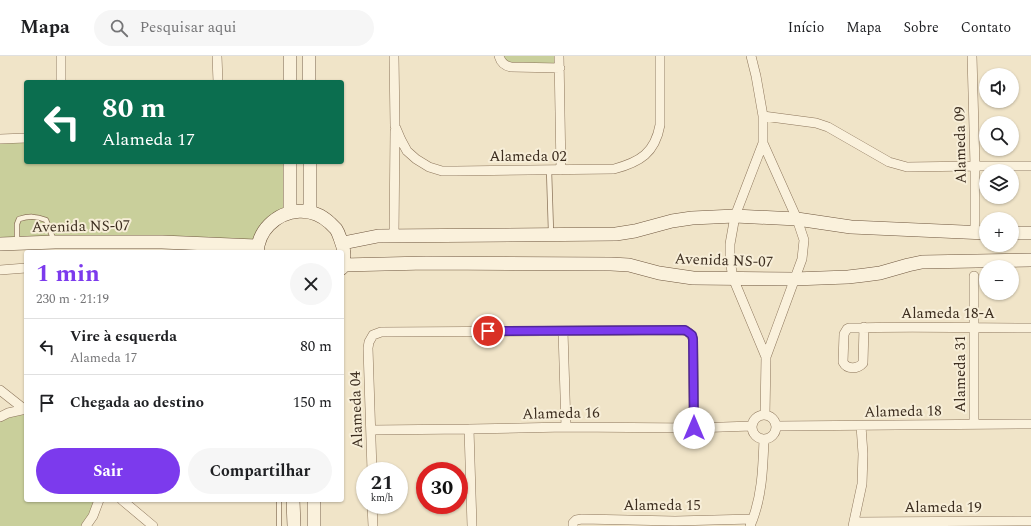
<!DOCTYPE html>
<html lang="pt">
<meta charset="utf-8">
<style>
body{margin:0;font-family:Spectral,serif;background:#f6f6f6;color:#202124;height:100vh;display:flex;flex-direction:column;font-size:15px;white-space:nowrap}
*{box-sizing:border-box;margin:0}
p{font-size:13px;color:#757577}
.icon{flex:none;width:22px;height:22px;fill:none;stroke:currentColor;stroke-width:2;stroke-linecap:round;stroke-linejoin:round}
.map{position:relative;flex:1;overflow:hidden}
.details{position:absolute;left:24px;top:194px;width:320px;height:252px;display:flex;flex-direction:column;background:#fff;border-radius:4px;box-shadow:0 1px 3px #0004}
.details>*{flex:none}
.guide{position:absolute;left:24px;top:24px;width:320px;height:84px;border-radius:4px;box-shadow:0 1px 3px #0004;background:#0b6e4f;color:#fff;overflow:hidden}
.buttons{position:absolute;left:979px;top:12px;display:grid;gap:8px}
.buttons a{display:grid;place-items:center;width:40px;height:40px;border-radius:50%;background:#fff;box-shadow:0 1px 3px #0004;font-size:20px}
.speed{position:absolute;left:356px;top:406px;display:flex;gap:8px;font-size:20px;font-weight:700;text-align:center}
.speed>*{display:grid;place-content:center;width:52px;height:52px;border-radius:50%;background:#fff;box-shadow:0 1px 3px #0004;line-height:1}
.speed small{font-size:10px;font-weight:400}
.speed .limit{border:6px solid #d22;background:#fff;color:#111}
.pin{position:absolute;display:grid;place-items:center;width:34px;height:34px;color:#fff;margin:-17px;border:2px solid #fff;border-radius:50%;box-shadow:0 1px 4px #0007}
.me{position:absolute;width:44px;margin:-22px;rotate:0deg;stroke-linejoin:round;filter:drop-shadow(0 0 3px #0008)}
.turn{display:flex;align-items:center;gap:14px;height:84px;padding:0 12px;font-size:18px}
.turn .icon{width:52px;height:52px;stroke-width:2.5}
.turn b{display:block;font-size:28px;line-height:34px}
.round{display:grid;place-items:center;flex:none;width:42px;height:42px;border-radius:21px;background:#f6f6f6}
.head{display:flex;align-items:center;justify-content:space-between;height:68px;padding:0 12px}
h1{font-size:24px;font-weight:700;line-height:30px;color:#7c3aed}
.primary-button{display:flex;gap:8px;margin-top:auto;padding:8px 12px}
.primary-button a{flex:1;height:46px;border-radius:24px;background:#7c3aed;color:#fff;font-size:16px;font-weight:700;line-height:46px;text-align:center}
.primary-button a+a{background:#f6f6f6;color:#202124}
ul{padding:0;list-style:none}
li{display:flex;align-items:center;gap:12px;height:56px;padding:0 12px;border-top:1px solid #e0e0e0}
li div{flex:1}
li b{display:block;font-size:15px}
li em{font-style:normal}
header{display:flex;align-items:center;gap:24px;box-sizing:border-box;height:56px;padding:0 20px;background:#fff;border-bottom:1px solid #e0e0e0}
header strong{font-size:19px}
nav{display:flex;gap:22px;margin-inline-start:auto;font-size:14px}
.search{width:280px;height:36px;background:#f6f6f6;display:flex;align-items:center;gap:10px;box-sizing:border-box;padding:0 14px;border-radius:22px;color:#757577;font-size:15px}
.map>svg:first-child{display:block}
.green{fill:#c9cf9b}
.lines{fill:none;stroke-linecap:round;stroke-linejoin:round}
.lane-casing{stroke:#8d765c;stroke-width:6}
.street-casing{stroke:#8d765c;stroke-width:10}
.secondary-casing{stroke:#6f573f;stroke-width:14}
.lane{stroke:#faf1dc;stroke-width:4.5}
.street{stroke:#faf1dc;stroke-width:9}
.secondary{stroke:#faf1dc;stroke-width:13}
.route-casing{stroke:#51269a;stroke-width:10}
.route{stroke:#7c3aed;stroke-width:7}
.labels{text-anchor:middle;stroke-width:4;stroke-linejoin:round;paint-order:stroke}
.street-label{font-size:15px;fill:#3d2e20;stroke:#f7eed8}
</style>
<header>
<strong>Mapa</strong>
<div class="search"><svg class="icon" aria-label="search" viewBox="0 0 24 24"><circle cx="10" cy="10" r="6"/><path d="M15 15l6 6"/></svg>Pesquisar aqui</div>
<nav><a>Início</a><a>Mapa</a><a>Sobre</a><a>Contato</a></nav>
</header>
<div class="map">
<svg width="1031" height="470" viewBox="0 0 1031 470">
<rect width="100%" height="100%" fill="#f0e4c8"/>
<path class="green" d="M499,0H559L560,12L511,11Z
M0,82H26V106H290V156L257,190L0,188Z
M26,354V444H99L86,470H0V361Z"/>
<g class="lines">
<g class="lane-casing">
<path id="lane" d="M549,114L551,176
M17,186V168L19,163C29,160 36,160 46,164L54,185
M279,470V444"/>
</g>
<g class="street-casing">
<path id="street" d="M61,0V26
M217,0L218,26
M394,0L395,70L401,84L407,95L416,103L429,111L442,115H456L614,113C640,106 655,97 660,69V0
M499,0C501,7 505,10 511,11L560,12
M559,0L561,114
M751,0L756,20L763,60V87L735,160L730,188V204L733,222L766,301
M972,0L975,110V177
M763,60L816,67L828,71L889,106L907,111L975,110H1031
M0,83L26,82
M763,87L797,163L804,184L802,203L766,301L765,359
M394,180L395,75
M0,214L26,212
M974,220V368
M864,271L863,307C858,313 847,314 843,306L844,278L847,273L849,272C910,270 970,272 1031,272
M563,275L566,371
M0,334L24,353
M752 371a12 12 0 1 1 24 0a12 12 0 1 1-24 0Z
M0,361L8,357L26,353
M776,370L1031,368
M469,373L472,470
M371,374L469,373L566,371L694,372L752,370
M372,415L368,292L369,286L373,279L381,276L682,274C688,275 691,277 693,283L694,372
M122,444L153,470
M372,449L373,470
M854,466L1031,465
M86,470L93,460L99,444
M573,470V467L576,464L582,463L675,465L753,463
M750,470C762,443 763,412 764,383
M853,470L862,428L863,398L861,370"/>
</g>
<g class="secondary-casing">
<path id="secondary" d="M290,0V26
M309,0V26
M310,106V156
M290,156V106
M1012,177H1031
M343,187L378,180L616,178L635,175L672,165L692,162L735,160L797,163L851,171L986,177
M0,188L55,186H162L257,190
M257,196C258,186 262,176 269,169C286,152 312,150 330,167C332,169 334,171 336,173C338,176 339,179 340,182C344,191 345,202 342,212
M343,209L426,207L611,208L629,209L659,217L693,222L794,223L848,221L865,219L880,217L908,209L922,206L1031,204
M293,444L294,470
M314,444V470"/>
</g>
<use href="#lane" class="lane"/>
<use href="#street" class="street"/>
<use href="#secondary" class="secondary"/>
</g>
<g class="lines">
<g class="route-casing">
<path id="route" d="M488,275L685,274L692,279L693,283L694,372"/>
</g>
<use href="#route" class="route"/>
</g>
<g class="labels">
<g class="street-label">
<text transform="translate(960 89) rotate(-91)" y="5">Alameda 09</text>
<text x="528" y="105">Alameda 02</text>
<text transform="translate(81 170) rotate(-1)" y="5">Avenida NS-07</text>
<text transform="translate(724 204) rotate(2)" y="5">Avenida NS-07</text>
<text x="948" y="262">Alameda 18-A</text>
<text transform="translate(960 318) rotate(-90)" y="5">Alameda 31</text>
<text transform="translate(356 354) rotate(-92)" y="5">Alameda 04</text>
<text transform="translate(903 355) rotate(-1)" y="5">Alameda 18</text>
<text transform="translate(561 357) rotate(-1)" y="5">Alameda 16</text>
<text x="662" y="454">Alameda 15</text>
<text x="943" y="456">Alameda 19</text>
</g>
</g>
</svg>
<div class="buttons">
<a><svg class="icon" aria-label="sound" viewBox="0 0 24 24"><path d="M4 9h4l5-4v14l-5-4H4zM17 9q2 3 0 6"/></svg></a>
<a><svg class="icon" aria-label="search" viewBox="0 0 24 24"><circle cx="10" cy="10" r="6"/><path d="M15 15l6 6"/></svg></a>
<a><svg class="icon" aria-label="layers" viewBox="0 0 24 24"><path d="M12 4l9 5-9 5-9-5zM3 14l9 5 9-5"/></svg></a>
<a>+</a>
<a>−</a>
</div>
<div class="speed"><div>21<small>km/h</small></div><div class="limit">30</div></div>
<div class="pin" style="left:488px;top:275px;background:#d93025"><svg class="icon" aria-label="arrive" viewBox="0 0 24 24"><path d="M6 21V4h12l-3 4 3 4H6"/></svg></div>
<svg class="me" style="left:694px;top:372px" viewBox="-20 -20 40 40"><circle r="19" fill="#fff"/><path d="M0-13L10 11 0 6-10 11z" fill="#7c3aed"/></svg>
<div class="guide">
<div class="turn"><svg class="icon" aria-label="left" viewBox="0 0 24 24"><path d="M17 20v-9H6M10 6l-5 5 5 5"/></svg><div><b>80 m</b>Alameda 17</div></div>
</div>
<section class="details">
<div class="head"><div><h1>1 min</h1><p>230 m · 21:19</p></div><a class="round"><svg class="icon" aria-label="close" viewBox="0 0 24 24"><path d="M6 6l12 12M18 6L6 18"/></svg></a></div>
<ul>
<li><svg class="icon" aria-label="left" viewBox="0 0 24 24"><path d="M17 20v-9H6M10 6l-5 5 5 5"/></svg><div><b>Vire à esquerda</b><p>Alameda 17</p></div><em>80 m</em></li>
<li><svg class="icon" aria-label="arrive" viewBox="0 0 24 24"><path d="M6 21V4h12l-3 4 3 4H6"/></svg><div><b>Chegada ao destino</b></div><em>150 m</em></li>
</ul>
<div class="primary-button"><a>Sair</a><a>Compartilhar</a></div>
</section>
</div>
